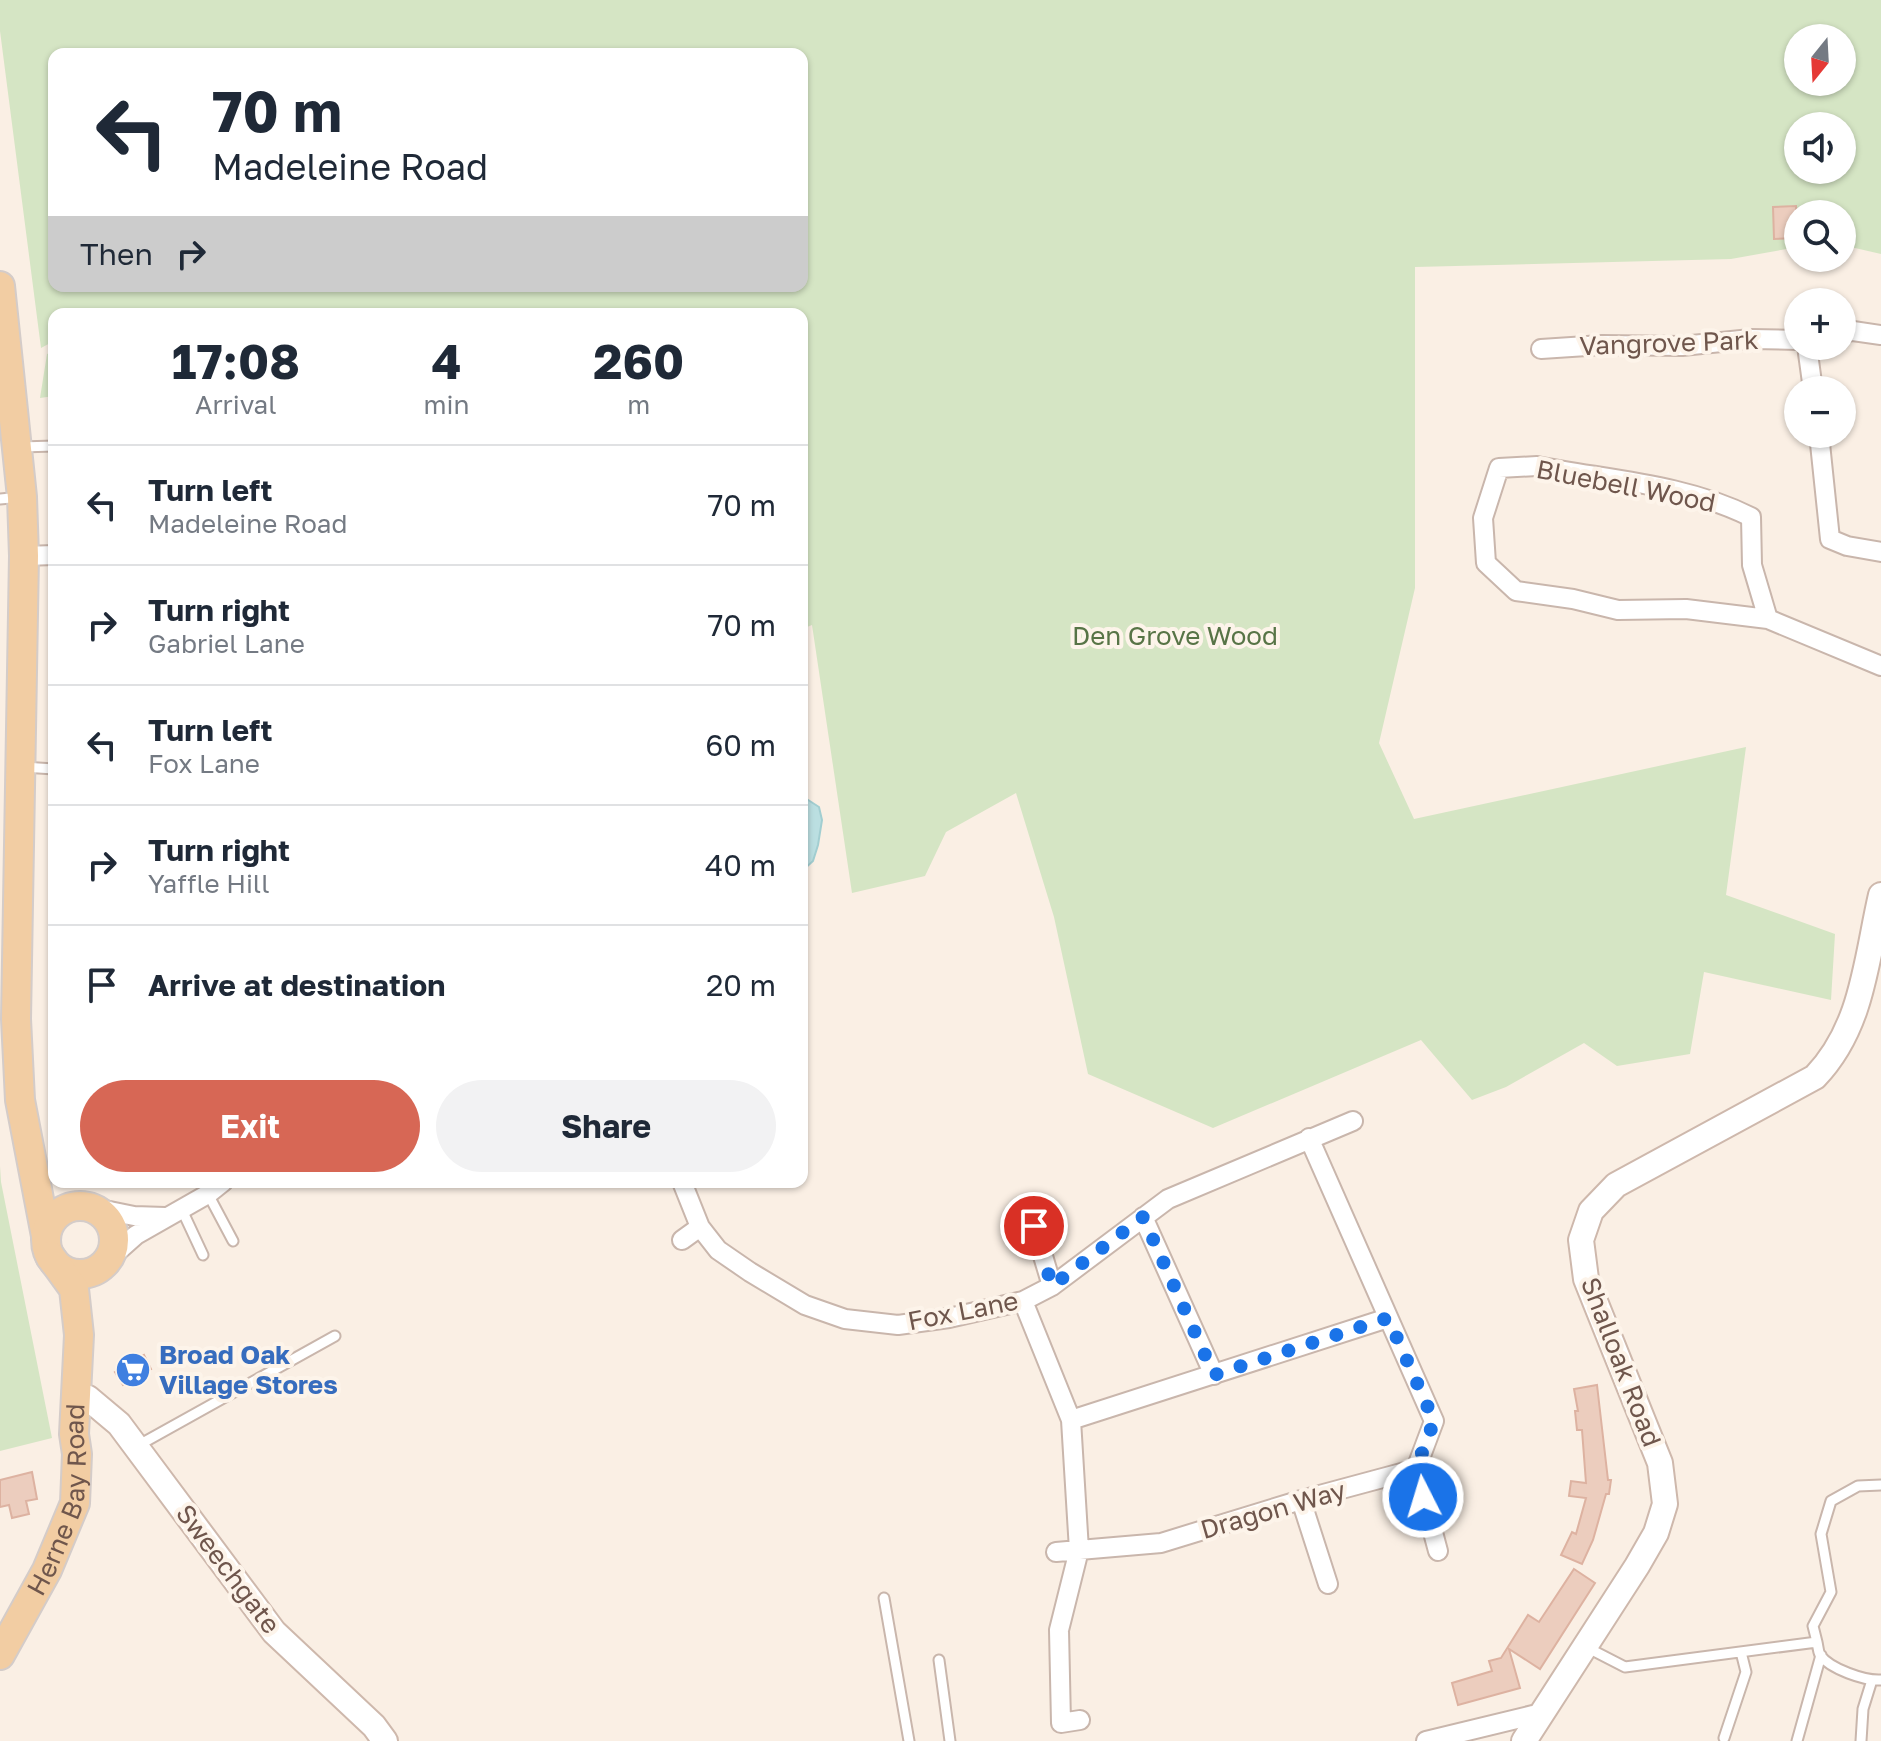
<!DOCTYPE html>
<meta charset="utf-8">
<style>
body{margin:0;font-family:"Golos Text",sans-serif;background:#f2f2f3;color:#1f2937;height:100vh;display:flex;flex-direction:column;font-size:30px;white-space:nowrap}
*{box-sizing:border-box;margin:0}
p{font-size:26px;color:#747a83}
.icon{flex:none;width:44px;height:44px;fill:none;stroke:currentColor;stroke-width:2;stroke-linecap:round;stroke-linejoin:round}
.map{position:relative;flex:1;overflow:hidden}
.drawer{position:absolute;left:48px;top:308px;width:760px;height:880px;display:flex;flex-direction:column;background:#fff;border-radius:16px;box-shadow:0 2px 6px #0004}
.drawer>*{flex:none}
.top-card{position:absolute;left:48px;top:48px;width:760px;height:244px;border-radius:16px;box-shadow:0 2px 6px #0004;background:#fff;color:#1f2937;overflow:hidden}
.needle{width:52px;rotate:198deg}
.tools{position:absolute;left:1784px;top:24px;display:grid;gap:16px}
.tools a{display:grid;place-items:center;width:72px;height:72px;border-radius:50%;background:#fff;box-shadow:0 2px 6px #0004;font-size:40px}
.pin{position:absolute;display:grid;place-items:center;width:68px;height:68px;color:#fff;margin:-34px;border:4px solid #fff;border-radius:50%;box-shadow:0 2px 8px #0007}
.me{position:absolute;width:88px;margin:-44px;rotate:355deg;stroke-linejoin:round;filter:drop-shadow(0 0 6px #0008)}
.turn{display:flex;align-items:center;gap:28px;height:168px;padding:0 32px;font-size:36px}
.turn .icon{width:104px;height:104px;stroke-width:2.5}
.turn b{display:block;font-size:56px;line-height:68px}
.then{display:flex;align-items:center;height:76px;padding:0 32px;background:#0003;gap:16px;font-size:30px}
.eta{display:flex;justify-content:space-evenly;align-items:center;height:136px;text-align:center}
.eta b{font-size:48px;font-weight:700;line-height:56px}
.button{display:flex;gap:16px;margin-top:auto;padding:16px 32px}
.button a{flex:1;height:92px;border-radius:48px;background:#d76755;color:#fff;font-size:32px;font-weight:700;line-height:92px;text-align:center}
.button a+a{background:#f2f2f3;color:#1f2937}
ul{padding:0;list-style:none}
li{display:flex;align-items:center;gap:24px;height:120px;padding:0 32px;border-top:2px solid #e0e1e3}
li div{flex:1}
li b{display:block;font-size:30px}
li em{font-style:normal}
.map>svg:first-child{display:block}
.green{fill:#d5e5c4;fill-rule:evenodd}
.water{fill:#bbdfe1;stroke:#a2ced1;stroke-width:2}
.building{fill:#eccdbe;stroke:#ddb2a1;stroke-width:2}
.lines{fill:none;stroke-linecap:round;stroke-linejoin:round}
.lane-casing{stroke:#c9b6ac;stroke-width:13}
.street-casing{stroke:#c9b6ac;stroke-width:22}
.secondary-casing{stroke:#ceb8ac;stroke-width:28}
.primary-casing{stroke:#d4ccc9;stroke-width:32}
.lane{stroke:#fff;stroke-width:9}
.street{stroke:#fff;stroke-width:18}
.secondary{stroke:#fff;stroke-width:24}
.primary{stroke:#f2cda3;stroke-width:28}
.route{stroke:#1a73e8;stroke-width:14;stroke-dasharray:0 25.2}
.labels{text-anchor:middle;stroke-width:8;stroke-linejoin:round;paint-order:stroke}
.street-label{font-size:26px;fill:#6f564c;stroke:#fdf4ea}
.park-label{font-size:26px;fill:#577446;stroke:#fdf4ea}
.shop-label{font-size:26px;font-weight:bold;fill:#366cbe;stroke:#fdf4ea;text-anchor:start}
</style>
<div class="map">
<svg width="1881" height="1741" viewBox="0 0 1881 1741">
<rect width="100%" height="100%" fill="#faefe4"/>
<path class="green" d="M0,0H1881V254L1842,245V214H1798V247L1731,259L1415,267V588L1379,743L1414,819L1746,747L1726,895L1835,934L1831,1000L1704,972L1690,1054L1617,1066L1584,1043L1506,1087L1472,1100L1421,1040L1213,1128L1088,1074L1054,917L1016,793L946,832L925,876L852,893L812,625L802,629V314H54V341L41,348L0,31ZM1798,38H1842V82H1798ZM54,54H802V286H54ZM1798,126H1842V170H1798ZM1796,206L1798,238L1775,239L1773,208Z
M54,351V396L40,398L47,354Z
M0,1166L1,1182L52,1438L0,1451Z"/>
<path class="water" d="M802,796L819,807L822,820L818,845L813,861L802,871Z"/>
<path class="building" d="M1796,206L1798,238L1774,239L1773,207Z
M144,1355L151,1369L123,1385L115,1372Z
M1597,1385L1608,1480H1611L1609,1494H1606L1593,1540L1582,1564L1561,1555L1572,1532L1576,1534L1586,1498L1569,1496L1571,1481L1586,1483L1582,1430H1577L1575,1411H1578L1574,1389Z
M32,1472L37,1499L26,1501L29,1514L12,1518L9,1505L0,1507V1480Z
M1574,1569L1595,1583L1540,1669L1509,1649L1520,1688L1458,1705L1452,1683L1492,1671L1489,1661L1501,1658L1528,1615L1539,1622Z"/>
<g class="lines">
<g class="lane-casing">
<path id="lane" d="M21,447L54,446
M0,499L21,497
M23,767L54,769
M208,1194L233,1241
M182,1210L203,1255
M139,1445L335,1336
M884,1598L909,1741
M1817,1642L1813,1626L1831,1592L1821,1534L1831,1501L1858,1486L1881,1485
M1588,1648L1625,1667L1817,1642C1818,1646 1818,1651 1820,1655C1830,1669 1865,1681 1881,1680
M939,1660L950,1741
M1724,1738L1746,1672L1741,1652
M1797,1741L1821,1655
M1861,1741L1863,1709L1872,1680"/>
</g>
<g class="street-casing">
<path id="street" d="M1842,333L1853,331L1881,335
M1807,346L1813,390
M1541,349L1602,345L1682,346L1751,339L1798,340
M1819,434L1830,539L1847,546L1881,552
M1537,466C1608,480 1685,484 1751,517L1752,565L1768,619L1686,609L1618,610L1573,599L1516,591L1486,563L1483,518L1499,468Z
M24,556L54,555
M1768,619L1881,666
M682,1182L700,1227L718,1250L750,1272L805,1305L845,1319L898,1325L949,1318L1023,1301L1052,1286L1168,1199L1353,1121
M85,1206L134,1216L165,1217
M1143,1217L1214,1375
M1034,1226L1052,1286
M682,1240L700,1227
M109,1259L136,1235L208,1194L223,1182
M1023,1301L1071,1420L1079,1550L1059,1630L1061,1723L1080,1720
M1071,1420L1388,1318
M1416,1469L1438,1551
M1301,1500L1328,1584
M1056,1552L1161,1543L1301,1500L1416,1469L1434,1421L1309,1138
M1426,1741L1533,1715L1541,1717"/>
</g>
<g class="secondary-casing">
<path id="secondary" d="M76,1394L88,1398L119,1424L274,1632L374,1726L385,1741
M1524,1741L1637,1566L1656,1533L1665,1504L1660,1463L1586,1279L1581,1240L1591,1211L1616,1185L1815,1077C1863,1027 1866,960 1881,895"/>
</g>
<g class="primary-casing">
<g id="primary">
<path d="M0,286L22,497L24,556L16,1019L20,1100L46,1236"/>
<circle cx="80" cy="1240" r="34"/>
<path id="s1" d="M0,1655L47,1570L75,1503L77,1454L74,1434L79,1335L74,1289L50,1256"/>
</g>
</g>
<use href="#lane" class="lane"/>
<use href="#street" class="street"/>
<use href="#secondary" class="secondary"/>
<use href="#primary" class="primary"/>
</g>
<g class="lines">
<path class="route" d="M1034,1226L1052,1286L1143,1217L1214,1375L1388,1318L1434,1421L1416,1469L1423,1497"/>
</g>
<defs>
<g id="supermarket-disc" transform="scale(1.8)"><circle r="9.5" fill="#3f7fe0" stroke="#fdf4ea"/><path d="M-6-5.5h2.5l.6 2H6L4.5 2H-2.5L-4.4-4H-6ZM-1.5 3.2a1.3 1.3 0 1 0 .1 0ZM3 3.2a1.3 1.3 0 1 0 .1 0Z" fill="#fff"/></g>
</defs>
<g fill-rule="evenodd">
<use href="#supermarket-disc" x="133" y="1370"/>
</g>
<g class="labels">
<g class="street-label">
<text transform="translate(1669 343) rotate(-2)" y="9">Vangrove Park</text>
<text transform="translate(1626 486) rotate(11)" y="9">Bluebell Wood</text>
<text transform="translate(963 1311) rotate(-11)" y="9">Fox Lane</text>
<text transform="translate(1621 1362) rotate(69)" y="9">Shalloak Road</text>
<text dy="9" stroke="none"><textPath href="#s1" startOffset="170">Herne Bay Road</textPath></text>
<text transform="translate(1273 1510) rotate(-16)" y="9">Dragon Way</text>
<text transform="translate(228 1569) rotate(53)" y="9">Sweechgate</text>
</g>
<g class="park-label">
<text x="1175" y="645">Den Grove Wood</text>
</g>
<g class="shop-label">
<text x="159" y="1364">Broad Oak<tspan x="159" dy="30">Village Stores</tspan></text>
</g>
</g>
</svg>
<div class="tools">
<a><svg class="needle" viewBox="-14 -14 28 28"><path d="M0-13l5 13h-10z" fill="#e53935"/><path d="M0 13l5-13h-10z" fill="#747a83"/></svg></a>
<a><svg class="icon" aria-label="sound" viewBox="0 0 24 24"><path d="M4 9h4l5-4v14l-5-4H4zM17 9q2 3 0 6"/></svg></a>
<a><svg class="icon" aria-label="search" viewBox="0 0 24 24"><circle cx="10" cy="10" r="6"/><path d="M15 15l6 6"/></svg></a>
<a>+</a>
<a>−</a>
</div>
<div class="pin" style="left:1034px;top:1226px;background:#d93025"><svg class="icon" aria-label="arrive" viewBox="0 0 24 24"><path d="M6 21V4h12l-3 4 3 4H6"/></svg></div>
<svg class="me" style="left:1423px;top:1497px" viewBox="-20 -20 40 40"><circle r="17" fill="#1a73e8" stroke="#fff" stroke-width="3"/><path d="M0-11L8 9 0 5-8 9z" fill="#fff"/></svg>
<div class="top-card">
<div class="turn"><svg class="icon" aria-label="left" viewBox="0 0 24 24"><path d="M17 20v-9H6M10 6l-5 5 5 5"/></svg><div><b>70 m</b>Madeleine Road</div></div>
<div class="then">Then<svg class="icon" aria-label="right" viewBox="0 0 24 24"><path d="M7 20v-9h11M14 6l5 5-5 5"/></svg></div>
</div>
<section class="drawer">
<div class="eta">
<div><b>17:08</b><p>Arrival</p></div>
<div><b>4</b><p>min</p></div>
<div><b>260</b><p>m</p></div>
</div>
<ul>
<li><svg class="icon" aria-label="left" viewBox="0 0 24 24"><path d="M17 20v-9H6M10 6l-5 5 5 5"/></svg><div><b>Turn left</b><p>Madeleine Road</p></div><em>70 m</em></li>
<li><svg class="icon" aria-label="right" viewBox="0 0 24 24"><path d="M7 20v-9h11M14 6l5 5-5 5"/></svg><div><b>Turn right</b><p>Gabriel Lane</p></div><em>70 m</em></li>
<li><svg class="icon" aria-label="left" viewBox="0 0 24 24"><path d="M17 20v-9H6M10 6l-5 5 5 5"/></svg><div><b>Turn left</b><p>Fox Lane</p></div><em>60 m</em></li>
<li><svg class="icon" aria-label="right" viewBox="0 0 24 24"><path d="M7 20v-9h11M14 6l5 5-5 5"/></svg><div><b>Turn right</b><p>Yaffle Hill</p></div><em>40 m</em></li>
<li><svg class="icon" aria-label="arrive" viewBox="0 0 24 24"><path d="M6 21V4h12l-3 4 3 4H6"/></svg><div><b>Arrive at destination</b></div><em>20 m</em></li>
</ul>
<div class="button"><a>Exit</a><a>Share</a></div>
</section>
</div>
